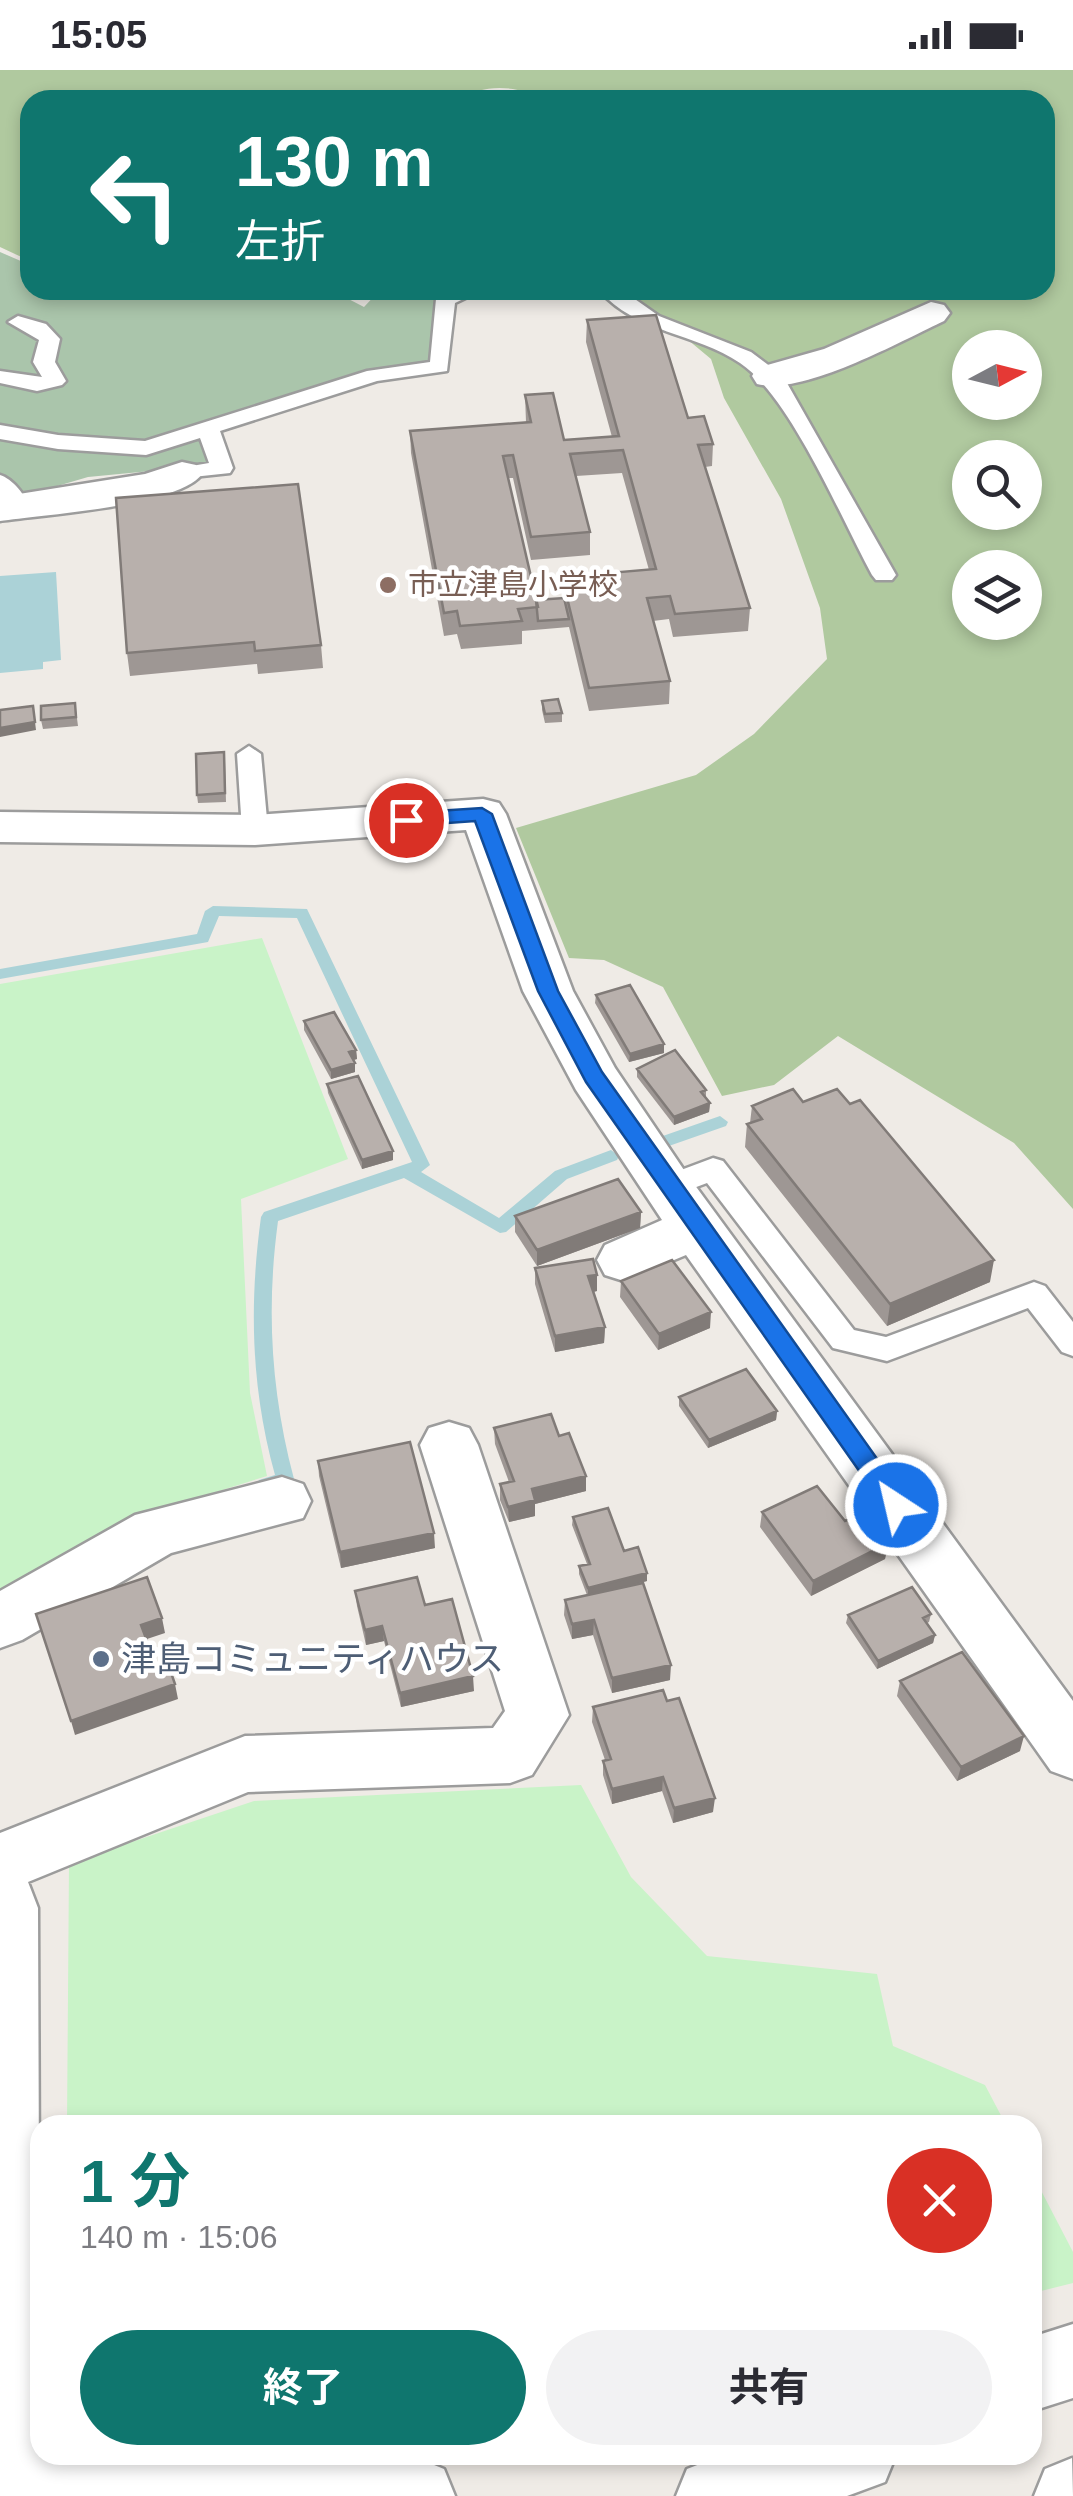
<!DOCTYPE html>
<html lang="ja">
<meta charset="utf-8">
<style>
body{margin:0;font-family:Helvetica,"Noto Sans JP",sans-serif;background:#f2f2f3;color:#2b2b33;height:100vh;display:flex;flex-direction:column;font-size:38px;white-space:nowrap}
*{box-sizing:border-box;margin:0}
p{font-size:32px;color:#7c7c81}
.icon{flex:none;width:55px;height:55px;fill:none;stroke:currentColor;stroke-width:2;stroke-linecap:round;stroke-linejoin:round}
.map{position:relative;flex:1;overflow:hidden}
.drawer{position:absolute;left:30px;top:2045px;width:1012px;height:350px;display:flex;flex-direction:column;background:#fff;border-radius:30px;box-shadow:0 5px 15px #0003}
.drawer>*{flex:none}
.banner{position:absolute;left:20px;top:20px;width:1035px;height:210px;border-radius:30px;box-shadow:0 5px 15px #0003;background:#0f766e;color:#fff;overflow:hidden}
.needle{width:65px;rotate:83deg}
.buttons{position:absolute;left:952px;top:260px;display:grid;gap:20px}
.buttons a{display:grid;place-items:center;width:90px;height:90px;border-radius:50%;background:#fff;box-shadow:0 5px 15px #0003;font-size:50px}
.pin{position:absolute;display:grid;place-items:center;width:85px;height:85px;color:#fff;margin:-42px;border:5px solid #fff;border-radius:50%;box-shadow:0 2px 10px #0007}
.me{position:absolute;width:110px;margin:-55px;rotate:325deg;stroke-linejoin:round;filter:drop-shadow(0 0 8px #0008)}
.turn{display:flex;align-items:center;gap:35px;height:210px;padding:0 50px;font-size:45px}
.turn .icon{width:130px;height:130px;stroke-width:2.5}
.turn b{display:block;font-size:70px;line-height:85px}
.round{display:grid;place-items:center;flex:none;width:105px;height:105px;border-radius:52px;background:#f2f2f3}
.overview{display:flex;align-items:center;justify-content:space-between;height:170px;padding:0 50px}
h1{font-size:60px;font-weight:700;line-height:75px;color:#0f766e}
.action{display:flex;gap:20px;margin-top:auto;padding:20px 50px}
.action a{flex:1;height:115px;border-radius:60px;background:#0f766e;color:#fff;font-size:40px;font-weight:700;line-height:115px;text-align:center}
.action a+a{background:#f2f2f3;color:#2b2b33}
.status{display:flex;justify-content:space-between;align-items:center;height:70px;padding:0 50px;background:#fff;direction:ltr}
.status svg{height:28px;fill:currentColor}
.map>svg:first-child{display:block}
.forest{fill:#b0c99f;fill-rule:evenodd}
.cemetery{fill:#aac5ab}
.park{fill:#c9f3c8}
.water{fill:#abd2d7}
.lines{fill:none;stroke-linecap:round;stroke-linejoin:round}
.stream{fill:#abd2d7;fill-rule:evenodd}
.lane-casing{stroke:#9c9c9c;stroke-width:5}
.street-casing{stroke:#9c9c9c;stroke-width:5}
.lane{fill:#fff;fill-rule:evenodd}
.street{fill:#fff;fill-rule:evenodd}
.wall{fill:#9e9794;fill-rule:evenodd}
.shaded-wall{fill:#817b78}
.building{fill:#b8b0ac;stroke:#817b78;stroke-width:2.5}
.route{fill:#1a73e8;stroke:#114b97;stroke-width:2.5}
.education-dot{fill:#8d6e63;stroke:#fff;stroke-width:4}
.service-dot{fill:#5c6f8a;stroke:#fff;stroke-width:4}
.labels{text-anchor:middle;stroke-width:9;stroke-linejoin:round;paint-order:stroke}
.far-education-label{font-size:30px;fill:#785e54;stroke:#fff;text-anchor:start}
.service-label{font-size:35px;fill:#4e5e75;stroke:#fff;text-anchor:start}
</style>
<div class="status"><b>15:05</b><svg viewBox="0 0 49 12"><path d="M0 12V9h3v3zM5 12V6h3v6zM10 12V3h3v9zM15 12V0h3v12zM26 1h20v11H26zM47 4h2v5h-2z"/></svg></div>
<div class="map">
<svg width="1073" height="2426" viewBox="0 0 1073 2426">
<rect width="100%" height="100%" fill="#efebe6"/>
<path class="forest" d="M0,0H1073V1139L1014,1073L838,966L774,1015L722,1026L663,917L604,890L569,888L516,758L696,705L754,664L827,589L820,538L781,429L724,328L711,289L628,220H1045V30H545C518,15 484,13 457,30H30V191L0,177ZM970,278H1025V332H970ZM970,388H1025V442H970ZM970,498H1025V552H970Z"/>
<path class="cemetery" d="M0,182L30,195V220H331L364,237L380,220H446L448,226L441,228L434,248L433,295L203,356L213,395L88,407L54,417L56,424L0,430Z"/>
<path class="park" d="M262,868L348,1089L241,1129L250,1323L267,1406L133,1448L0,1523V914Z
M581,1715L631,1807L707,1886L877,1904L893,1976L985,2015L1006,2055H67L69,1793L254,1731Z
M1033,2105L1073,2182V2213L1033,2223Z"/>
<path class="water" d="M56,502L61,590L43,592V599L0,603V506Z"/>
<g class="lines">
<path class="stream" d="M213,836L307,839L430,1095L421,1102L499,1148L555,1101L611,1080L619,1086L617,1090L567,1109L506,1162L500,1163L404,1108L278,1151C266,1240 271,1322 294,1409L292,1414L266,1423L259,1420L257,1415L259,1410L275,1405C251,1318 249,1235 261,1147L264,1142L412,1092L297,848L219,846L208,872L0,909V899L197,864L205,841Z
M720,1046L728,1052L726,1056L666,1077L658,1071L660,1067Z"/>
<g class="lane-casing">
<path id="lane" d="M452,220H482L455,233L447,301L377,311L220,361L233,398L230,403L174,409V399L209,393L200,368L146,385L58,379L0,369V355L58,365L145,371L367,301L430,292L436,229Z
M599,220H622L659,246L751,282L783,306L896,505L892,510H876L872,505C841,448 790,326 740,293C696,263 636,263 599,220Z
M18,246L46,254L60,269L55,292L66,311L62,315L37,321L0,313V301L42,307L33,292L39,270L8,252Z
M0,405C12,408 32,431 28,442H12L0,427Z
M249,676L261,684L268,760L255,768L242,760L237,684Z
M713,1088L723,1091L854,1260L886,1267L1034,1212L1045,1216L1073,1252V1286L1062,1282L1028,1238L887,1291L833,1278L707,1113L667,1128L657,1125L652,1117L657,1109Z"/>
</g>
<g class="street-casing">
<path id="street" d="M931,232L944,235L950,243L944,251C901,271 803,326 757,314L752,306L757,298L824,279Z
M182,392L196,395L202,404C180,436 41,445 0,451V427L145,404Z
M483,729L499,733L506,744L573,921L615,998L686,1103L1073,1631V1709L1051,1701L686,1185L624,1211L605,1205L597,1190L605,1175L662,1150L576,1020L523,921L466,760L255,775L0,772V742L255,745Z
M449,1352L469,1358L478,1375L569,1645L532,1705L510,1713L248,1722L28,1812L38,1838L40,2385L417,2388L444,2399L455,2426H0V1763L245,1666L493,1658L505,1641L420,1375L429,1358Z
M282,1407L303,1414L311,1431L303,1448L171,1483L22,1570L0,1578V1521L135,1445Z
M1073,2254V2328L1032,2341V2267Z
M723,2385H896L885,2412L847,2426H676L687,2399Z
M1072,2388L1073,2426H1034L1045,2399Z"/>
</g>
<use href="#lane" class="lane"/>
<use href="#street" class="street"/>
</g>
<path class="wall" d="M587,250L688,348L713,374L712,396L705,397L750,538L748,561L673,567L669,549L653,551L670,611L669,634L589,641L569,557L522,561V574L461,579L457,564L444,566L411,383L410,361L526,352L525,325L564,370L612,367L586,272ZM622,403L649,500L562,507V528L536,530L508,408H513L531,490L590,485V462L576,406Z
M298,414L321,575L323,598L258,604L257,594L130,606L127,583Z
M542,631L562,643V652L545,653L542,640Z
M75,633L78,656L43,659L41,650Z
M225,691L226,732L198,733L197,725Z
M596,925L664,974V983L629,992L595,933Z
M304,951L356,980L357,989L353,990L355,1002L331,1009L304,960Z
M637,999L706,1020V1028L710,1033L709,1042L674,1055L637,1007Z
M327,1014L393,1090L362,1099L328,1023Z
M803,1032L990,1212L887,1256L745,1077L747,1054L750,1053L752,1036Z
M641,1142L640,1158L537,1196L515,1162V1146Z
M535,1198L597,1205V1221L593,1222L605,1257L604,1273L555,1282L535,1214Z
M621,1211L710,1258L658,1280L620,1227Z
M679,1327L777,1341L776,1350L708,1378L679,1336Z
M494,1358L559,1366L586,1421L535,1434V1446L509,1452L500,1430V1414L509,1412L495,1374Z
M318,1391L435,1478L341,1498L319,1406Z
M762,1442L845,1451L888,1473L885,1489L811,1526L760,1457Z
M573,1447L624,1481L647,1503V1511L616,1519L670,1610L612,1623L593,1565L572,1569L564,1545L565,1530L587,1525L579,1504V1496L587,1494L572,1455Z
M355,1521L425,1535L474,1621L401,1637L384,1571L366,1575L357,1536Z
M931,1544L929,1552L927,1553L935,1565L933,1573L877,1599L846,1553L848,1545Z
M900,1611L1020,1681L957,1711L897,1626Z
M593,1637L713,1742L673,1753L662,1721L612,1734L603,1705V1691L605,1690L592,1652Z"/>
<path class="shaded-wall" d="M33,636L36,660L0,667V658Z
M664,974V983L629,992L630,984Z
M356,980L357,989L350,991L349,982Z
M355,993V1002L331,1009V1000Z
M710,1033L709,1042L674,1055V1047Z
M393,1081V1090L362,1099V1090Z
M641,1142L640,1158L537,1196V1180Z
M994,1190L990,1212L887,1256L890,1234Z
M597,1205V1221L588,1223V1206Z
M711,1242L710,1258L658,1280L659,1264Z
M605,1257L604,1273L555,1282V1266Z
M777,1341L776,1350L708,1378L709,1370Z
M586,1406V1421L535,1434V1446L509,1452L508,1437L532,1419Z
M434,1463L435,1478L341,1498L340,1482Z
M888,1473L885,1489L811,1526L813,1511Z
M647,1503V1511L588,1526V1518Z
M162,1548L165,1563L144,1570L141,1555Z
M594,1550L593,1565L572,1569V1554Z
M382,1556L384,1571L366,1575L365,1560Z
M935,1565L933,1573L877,1599L878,1591Z
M671,1595L670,1610L612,1623V1608Z
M473,1606L474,1621L401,1637L400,1623Z
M175,1614L178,1629L75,1665L71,1651Z
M1024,1666L1020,1681L957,1711L961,1697Z
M663,1707L662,1721L612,1734V1719Z
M715,1728L713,1742L673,1753L674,1738Z"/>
<path class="building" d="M656,245L688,348L704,346L713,374L698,375L750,538L675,544L670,526L647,528L670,611L589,618L562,507L656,499L623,380L570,384L590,462L531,467L513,385L503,386L538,537L518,539L522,551L460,556L457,541L444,543L410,361L531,352L525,325L553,323L564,370L619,366L587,250Z
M298,414L321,575L255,581L254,572L127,583L116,428Z
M564,528L569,549L538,551L536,530Z
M558,629L562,643L545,644L542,631Z
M75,633L76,647L41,650V636Z
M33,636L35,652L0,658V640Z
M224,682L225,723L197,725L196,684Z
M630,915L664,974L630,984L596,925Z
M334,942L356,980L349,982L355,993L331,1000L304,951Z
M675,980L706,1020L701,1022L710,1033L674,1047L637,999Z
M358,1006L393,1081L362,1090L327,1014Z
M793,1019L803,1032L837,1019L850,1034L860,1030L994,1190L890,1234L747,1054L762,1049L752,1036Z
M618,1109L641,1142L537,1180L515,1146Z
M593,1189L597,1205L588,1206L605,1257L555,1266L535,1198Z
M672,1190L711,1242L659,1264L621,1211Z
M746,1299L777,1341L709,1370L679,1327Z
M551,1344L559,1366L569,1363L586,1406L532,1419L535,1430L508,1437L500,1414L514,1411L494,1358Z
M410,1372L434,1463L340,1482L318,1391Z
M817,1416L845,1451L864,1443L888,1473L813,1511L762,1442Z
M608,1438L624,1481L638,1477L647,1503L588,1518L579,1496L590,1494L573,1447Z
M147,1507L162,1548L141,1555L157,1598L168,1594L175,1614L71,1651L36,1544Z
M417,1507L425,1535L452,1529L473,1606L400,1623L382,1556L365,1560L355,1521Z
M643,1513L671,1595L612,1608L594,1550L572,1554L565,1530Z
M912,1517L931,1544L923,1548L935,1565L878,1591L848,1545Z
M962,1582L1024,1666L961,1697L900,1611Z
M663,1620L667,1631L679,1628L715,1728L674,1738L663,1707L612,1719L603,1691L611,1689L593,1637Z"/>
<path class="route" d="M482,738L492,744L558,921L602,1002L905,1428L908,1435L905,1442H888L586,1012L538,921L475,751L406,756L397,750L406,743Z"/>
<circle class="education-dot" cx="388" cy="515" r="10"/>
<circle class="service-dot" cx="101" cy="1589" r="10"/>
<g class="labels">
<g class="far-education-label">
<text x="408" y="525">市立津島小学校</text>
</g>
<g class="service-label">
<text x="121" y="1601">津島コミュニティハウス</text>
</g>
</g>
</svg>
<div class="buttons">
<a><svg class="needle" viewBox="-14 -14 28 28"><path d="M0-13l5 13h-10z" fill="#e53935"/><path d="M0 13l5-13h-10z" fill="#7c7c81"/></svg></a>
<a><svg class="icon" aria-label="search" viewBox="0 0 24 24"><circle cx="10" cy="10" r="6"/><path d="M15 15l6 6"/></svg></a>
<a><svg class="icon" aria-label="layers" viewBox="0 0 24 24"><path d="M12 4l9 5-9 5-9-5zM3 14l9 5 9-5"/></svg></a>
</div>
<div class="pin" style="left:406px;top:750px;background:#d93025"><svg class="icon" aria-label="arrive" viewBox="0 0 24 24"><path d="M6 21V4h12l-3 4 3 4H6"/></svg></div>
<svg class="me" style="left:896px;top:1435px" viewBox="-20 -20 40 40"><circle r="17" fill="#1a73e8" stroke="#fff" stroke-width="3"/><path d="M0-11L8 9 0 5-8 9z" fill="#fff"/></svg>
<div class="banner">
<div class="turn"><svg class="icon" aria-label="left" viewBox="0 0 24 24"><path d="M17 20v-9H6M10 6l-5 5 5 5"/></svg><div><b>130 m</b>左折</div></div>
</div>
<section class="drawer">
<div class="overview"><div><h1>1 分</h1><p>140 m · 15:06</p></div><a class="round" style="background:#d93025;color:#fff"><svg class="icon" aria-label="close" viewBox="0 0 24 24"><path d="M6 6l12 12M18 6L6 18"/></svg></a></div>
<div class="action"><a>終了</a><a>共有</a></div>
</section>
</div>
